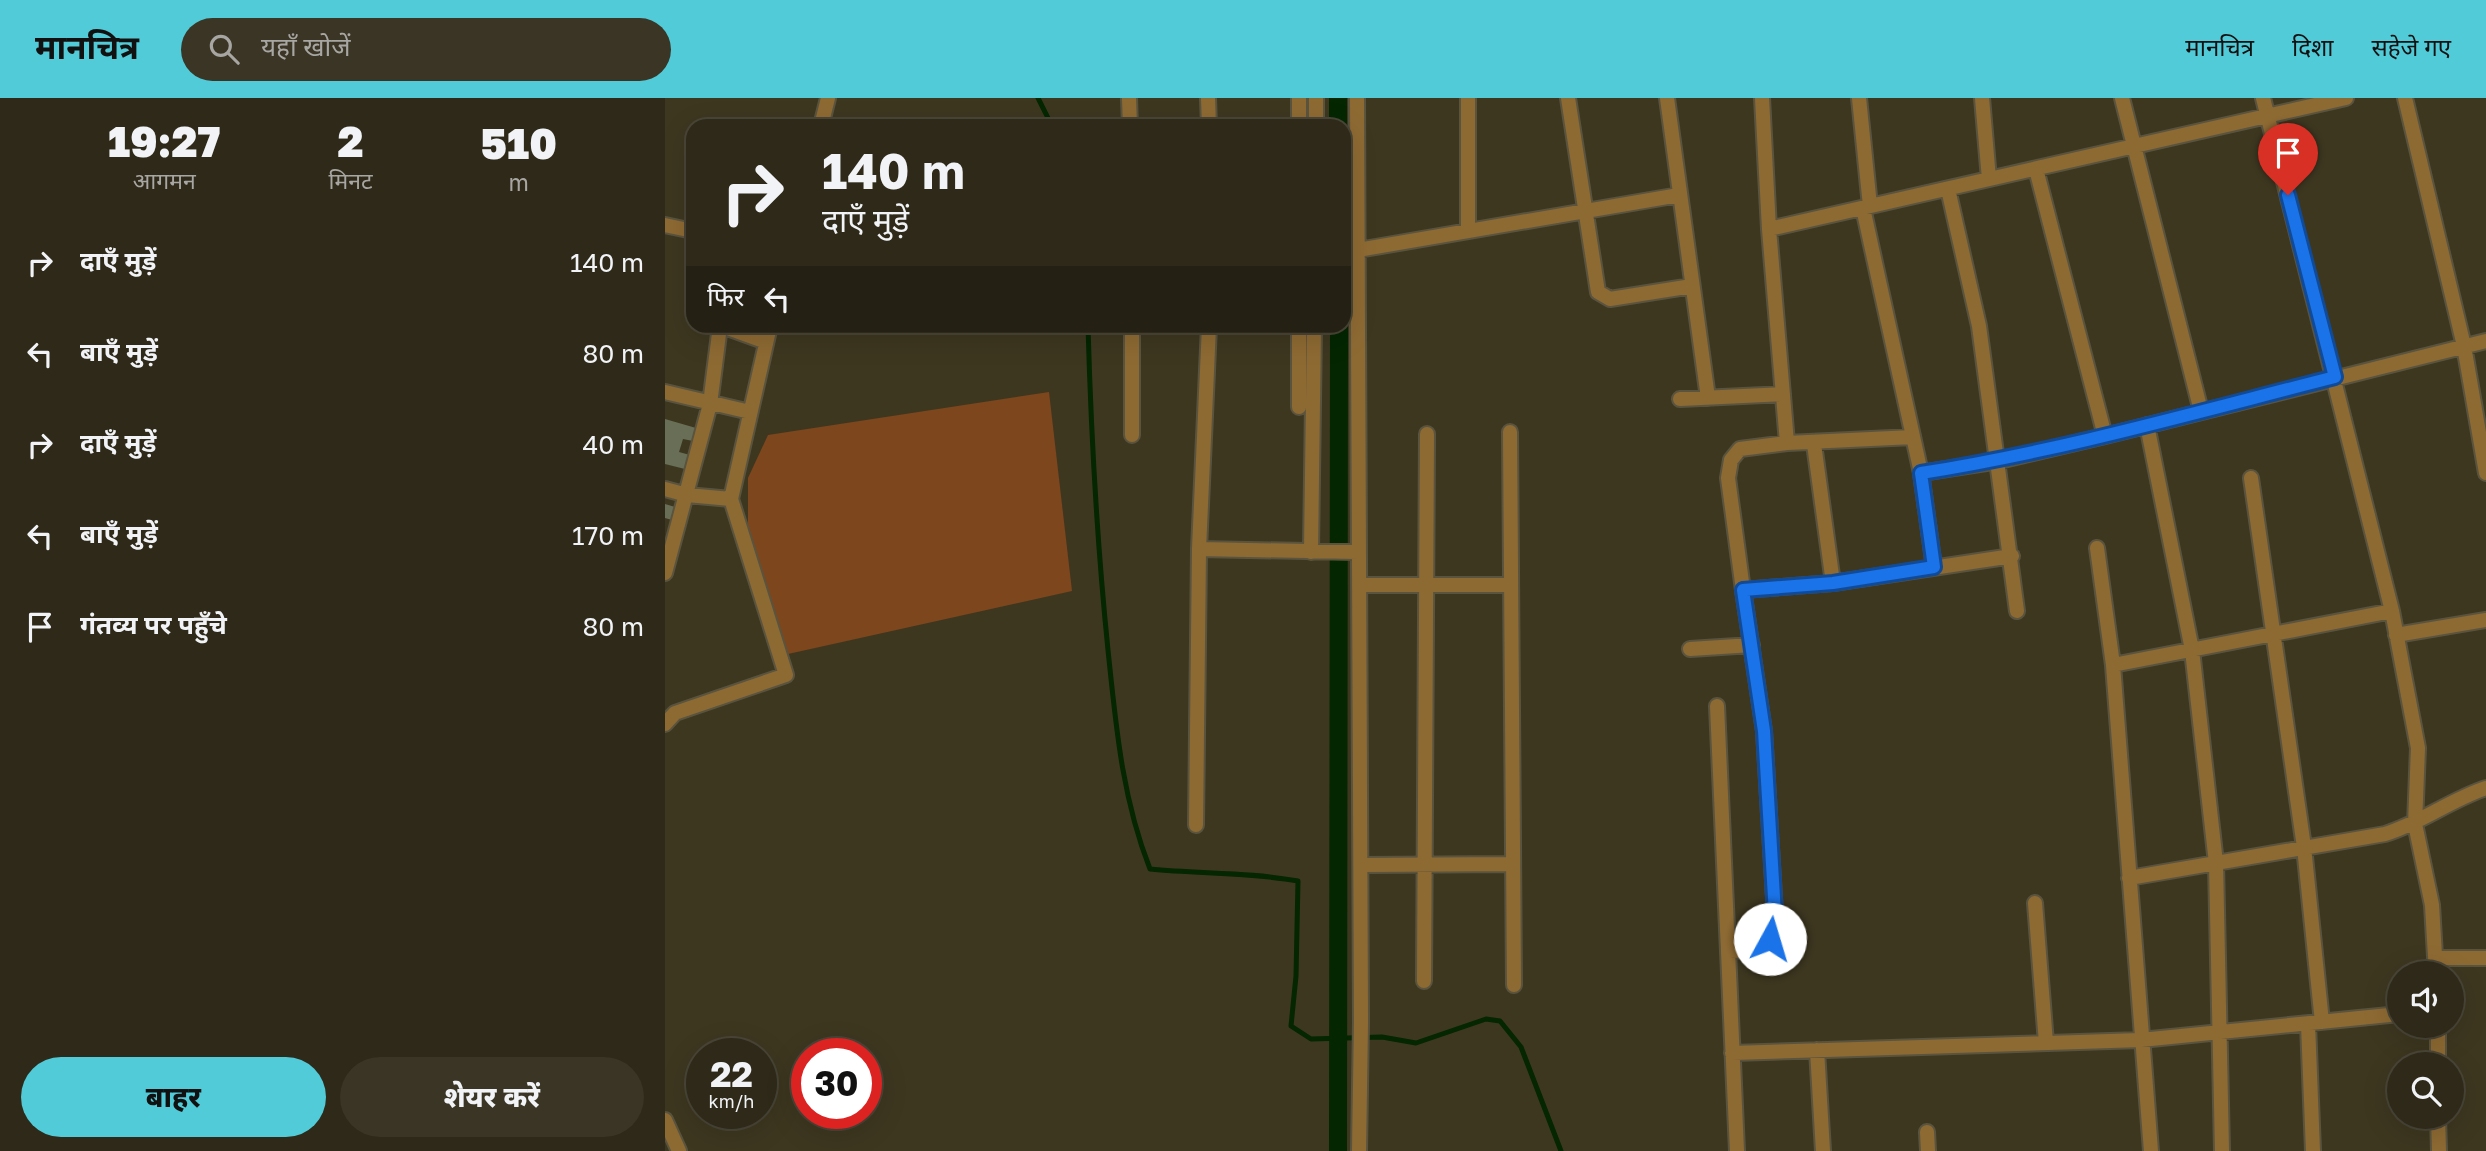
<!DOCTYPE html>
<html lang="hi">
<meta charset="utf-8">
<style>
body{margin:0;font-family:"Golos Text","Noto Sans Devanagari",sans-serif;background:#3a3525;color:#f1f3f6;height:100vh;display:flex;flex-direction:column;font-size:26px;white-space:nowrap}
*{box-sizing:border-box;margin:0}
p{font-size:23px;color:#a7a6a2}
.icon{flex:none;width:38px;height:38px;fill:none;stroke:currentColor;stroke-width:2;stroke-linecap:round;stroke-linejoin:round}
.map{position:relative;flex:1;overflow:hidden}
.details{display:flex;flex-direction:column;background:#2e2918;width:665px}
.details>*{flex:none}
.hud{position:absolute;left:21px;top:21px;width:665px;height:214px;border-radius:21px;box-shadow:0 7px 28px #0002,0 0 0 2px #494537;background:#2e2918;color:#f1f3f6;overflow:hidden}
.controls{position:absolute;left:1722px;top:863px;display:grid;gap:14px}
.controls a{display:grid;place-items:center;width:77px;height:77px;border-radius:50%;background:#2e2918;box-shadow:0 7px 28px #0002,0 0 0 2px #494537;font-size:35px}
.speed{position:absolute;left:21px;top:940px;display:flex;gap:14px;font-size:35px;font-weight:700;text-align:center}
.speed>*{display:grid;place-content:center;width:91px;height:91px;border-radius:50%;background:#2e2918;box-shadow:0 7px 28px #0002,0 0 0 2px #494537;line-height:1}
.speed small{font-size:18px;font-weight:400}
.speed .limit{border:10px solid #d22;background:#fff;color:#111}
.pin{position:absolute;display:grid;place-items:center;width:60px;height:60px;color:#fff;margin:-72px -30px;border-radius:50% 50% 50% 0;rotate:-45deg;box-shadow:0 0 7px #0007}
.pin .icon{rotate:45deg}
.me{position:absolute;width:77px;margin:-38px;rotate:6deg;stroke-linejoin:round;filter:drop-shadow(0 0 5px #0008)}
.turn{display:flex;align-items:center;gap:24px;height:147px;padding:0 21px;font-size:32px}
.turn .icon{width:91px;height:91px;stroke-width:2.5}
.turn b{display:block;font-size:49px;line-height:60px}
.then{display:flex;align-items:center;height:66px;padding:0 21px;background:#0003;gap:14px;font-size:26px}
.eta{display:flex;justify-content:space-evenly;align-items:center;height:119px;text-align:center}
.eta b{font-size:42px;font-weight:800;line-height:49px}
.action{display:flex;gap:14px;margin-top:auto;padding:14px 21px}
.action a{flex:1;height:80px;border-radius:42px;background:#52cbd8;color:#111;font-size:28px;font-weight:800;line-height:80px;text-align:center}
.action a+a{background:#3a3525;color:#f1f3f6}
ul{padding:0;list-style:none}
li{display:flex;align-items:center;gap:21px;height:91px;padding:0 21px}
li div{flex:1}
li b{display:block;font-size:26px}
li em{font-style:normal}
header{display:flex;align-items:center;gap:42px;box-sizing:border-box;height:98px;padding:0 35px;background:#52cbd8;color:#111}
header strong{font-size:33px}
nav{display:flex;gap:38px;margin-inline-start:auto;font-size:24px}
.search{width:490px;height:63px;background:#3a3525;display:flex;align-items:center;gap:18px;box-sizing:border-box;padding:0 24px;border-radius:38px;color:#a7a6a2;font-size:26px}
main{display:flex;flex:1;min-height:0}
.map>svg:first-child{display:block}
.green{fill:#7d461d}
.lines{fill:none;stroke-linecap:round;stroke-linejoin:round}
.stream{stroke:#042600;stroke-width:5}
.canal{stroke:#042600;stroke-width:18}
.building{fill:#696f56}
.street-casing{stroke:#5a543f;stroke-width:18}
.street{stroke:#8e6a33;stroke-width:14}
.route-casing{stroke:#114b97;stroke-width:18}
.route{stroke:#1a73e8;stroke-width:12}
</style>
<header>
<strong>मानचित्र</strong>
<div class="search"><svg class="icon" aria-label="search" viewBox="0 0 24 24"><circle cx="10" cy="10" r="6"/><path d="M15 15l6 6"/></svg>यहाँ खोजें</div>
<nav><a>मानचित्र</a><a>दिशा</a><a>सहेजे गए</a></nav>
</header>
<main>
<section class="details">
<div class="eta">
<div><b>19:27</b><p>आगमन</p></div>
<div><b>2</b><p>मिनट</p></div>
<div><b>510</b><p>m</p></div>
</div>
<ul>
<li><svg class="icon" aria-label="right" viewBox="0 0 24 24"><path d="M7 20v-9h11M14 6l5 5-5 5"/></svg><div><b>दाएँ मुड़ें</b></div><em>140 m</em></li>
<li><svg class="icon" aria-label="left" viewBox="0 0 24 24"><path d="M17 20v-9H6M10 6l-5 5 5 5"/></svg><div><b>बाएँ मुड़ें</b></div><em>80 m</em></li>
<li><svg class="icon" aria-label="right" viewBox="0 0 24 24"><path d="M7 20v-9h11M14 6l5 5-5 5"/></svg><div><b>दाएँ मुड़ें</b></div><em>40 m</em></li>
<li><svg class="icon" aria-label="left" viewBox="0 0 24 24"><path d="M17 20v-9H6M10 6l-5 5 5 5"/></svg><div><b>बाएँ मुड़ें</b></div><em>170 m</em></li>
<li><svg class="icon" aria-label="arrive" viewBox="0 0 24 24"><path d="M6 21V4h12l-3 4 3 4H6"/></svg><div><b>गंतव्य पर पहुँचे</b></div><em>80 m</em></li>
</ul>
<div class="action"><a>बाहर</a><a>शेयर करें</a></div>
</section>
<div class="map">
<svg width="1821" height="1053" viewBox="0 0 1821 1053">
<rect width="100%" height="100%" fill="#3d3720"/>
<path class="green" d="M384,294L407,493L123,556L83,429V380L103,337Z"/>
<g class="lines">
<path class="stream" d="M373,0L387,28
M423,228C426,336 432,444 443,552C451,628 457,700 485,771C535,776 584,774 633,783L631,878L626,928L646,941L717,939L751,945L821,921L835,923L856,949L896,1053"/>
<path class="canal" d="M673,0V28
M673,1053L674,228"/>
</g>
<path class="building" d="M0,321L31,330L28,343L18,341L14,354L25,357L20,371L0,366Z
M0,406L10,409L7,422L0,420Z"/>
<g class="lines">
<g class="street-casing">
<path id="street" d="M464,0L465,28
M543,0L544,28
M692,0L696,924L694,1053
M903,0L933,194L945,201L1027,188
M1002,0L1043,300
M1097,0L1104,131L1122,345
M1194,0L1205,108
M1317,0L1324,81
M1457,0L1536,313
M1598,0L1727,513L1753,650L1750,726L1767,807L1771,875
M1740,0L1799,248L1821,375
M156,28L163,0
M634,28V0
M651,28V0
M1371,71L1440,338
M1283,91L1314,228L1352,513
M1198,110L1256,375L1334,363L1440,338L1821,243
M0,127L28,133
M1104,131L1681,0
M803,133V0
M693,152L1014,97
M57,228L101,244
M467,228V337
M0,294L85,314
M1015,301L1118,296
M634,309V228
M1482,327L1527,552L1551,765L1557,1053
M845,334L849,887
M1248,339L1122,345L1075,351L1066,362L1063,380L1078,492L1168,485L1347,458
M1149,346L1168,485
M1256,375L1269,469
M1586,380L1639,749L1657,924
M0,391L22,397L66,401
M1432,450L1448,567L1727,513
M534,451L693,454
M646,454L649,228
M0,475L45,306L55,228
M694,487H846
M1731,537L1821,522
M1025,551L1087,547
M1448,567L1486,1053
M1052,608L1072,1053
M0,626L10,615L121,577L66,401L105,228
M531,727L534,451L544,228
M696,767L848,766
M1464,780L1720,736C1756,725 1785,702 1821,690
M1370,805L1381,945
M1063,853C1094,852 1108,852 1110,816L1099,633L1078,492
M1770,860H1821
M759,883L762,336
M1643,926L1648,1053
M1773,928V966
M1152,952L1158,1053
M1067,955L1476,942L1734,916
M1773,1018L1774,1053
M0,1022L14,1053
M1262,1034L1263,1053"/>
</g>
<use href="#street" class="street"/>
</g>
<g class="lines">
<g class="route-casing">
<path id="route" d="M1105,841L1110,816L1099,633L1078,492L1168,485L1269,469L1256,375C1396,353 1532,314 1670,279L1623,97"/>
</g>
<use href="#route" class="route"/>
</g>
</svg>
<div class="controls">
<a><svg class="icon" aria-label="sound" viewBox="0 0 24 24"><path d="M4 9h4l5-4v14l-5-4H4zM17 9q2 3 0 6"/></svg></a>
<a><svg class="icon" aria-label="search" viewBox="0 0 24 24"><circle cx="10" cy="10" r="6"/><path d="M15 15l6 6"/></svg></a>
</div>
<div class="speed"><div>22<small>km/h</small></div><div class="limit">30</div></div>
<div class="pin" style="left:1623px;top:97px;background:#d93025"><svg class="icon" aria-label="arrive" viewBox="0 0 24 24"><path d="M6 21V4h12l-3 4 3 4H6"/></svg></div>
<svg class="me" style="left:1105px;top:841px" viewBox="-20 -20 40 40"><circle r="19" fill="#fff"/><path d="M0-13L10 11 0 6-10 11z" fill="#1a73e8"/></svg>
<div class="hud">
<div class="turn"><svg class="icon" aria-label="right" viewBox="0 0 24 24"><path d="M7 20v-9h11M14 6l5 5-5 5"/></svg><div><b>140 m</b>दाएँ मुड़ें</div></div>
<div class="then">फिर<svg class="icon" aria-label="left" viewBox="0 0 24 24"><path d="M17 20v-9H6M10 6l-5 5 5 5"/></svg></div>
</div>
</div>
</main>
